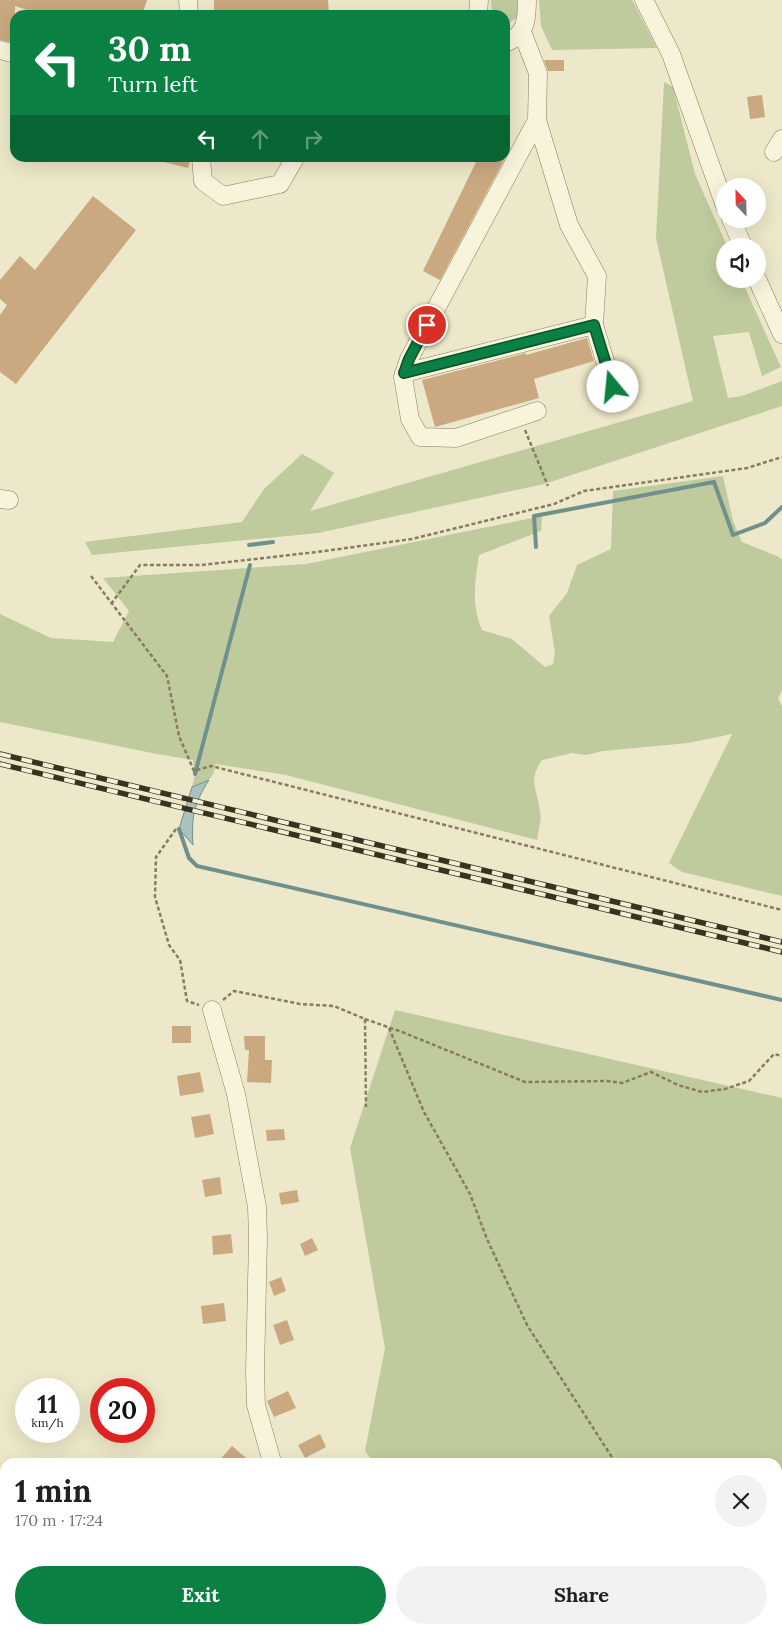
<!DOCTYPE html>
<meta charset="utf-8">
<style>
body{margin:0;font-family:Lora,serif;background:#f2f2f2;color:#202124;height:100vh;display:flex;flex-direction:column;font-size:19px;white-space:nowrap}
*{box-sizing:border-box;margin:0}
p{font-size:16px;color:#757577}
.icon{flex:none;width:28px;height:28px;fill:none;stroke:currentColor;stroke-width:2;stroke-linecap:round;stroke-linejoin:round}
.map{position:relative;flex:1;overflow:hidden}
.sheet{position:absolute;left:0px;top:1458px;width:782px;height:176px;display:flex;flex-direction:column;background:#fff;border-radius:15px 15px 0 0;box-shadow:0 5px 20px #0002}
.sheet>*{flex:none}
.guide{position:absolute;left:10px;top:10px;width:500px;height:152px;border-radius:15px;box-shadow:0 5px 20px #0002;background:#0b8043;color:#fff;overflow:hidden}
.needle{width:32px;rotate:338deg}
.tools{position:absolute;left:716px;top:178px;display:grid;gap:10px}
.tools a{display:grid;place-items:center;width:50px;height:50px;border-radius:50%;background:#fff;box-shadow:0 5px 20px #0002;font-size:25px}
.speed{position:absolute;left:15px;top:1378px;display:flex;gap:10px;font-size:25px;font-weight:700;text-align:center}
.speed>*{display:grid;place-content:center;width:65px;height:65px;border-radius:50%;background:#fff;box-shadow:0 5px 20px #0002;line-height:1}
.speed small{font-size:12px;font-weight:400}
.speed .limit{border:8px solid #d22;background:#fff;color:#111}
.pin{position:absolute;display:grid;place-items:center;width:42px;height:42px;color:#fff;margin:-21px;border:2px solid #fff;border-radius:50%;box-shadow:0 1px 5px #0007}
.me{position:absolute;width:55px;margin:-28px;rotate:343deg;stroke-linejoin:round;filter:drop-shadow(0 0 4px #0008)}
.turn{display:flex;align-items:center;gap:18px;height:105px;padding:0 15px;font-size:22px}
.turn .icon{width:65px;height:65px;stroke-width:2.5}
.turn b{display:block;font-size:35px;line-height:42px}
.lanes{display:flex;align-items:center;height:48px;padding:0 15px;background:#0003;justify-content:center;gap:25px;direction:ltr}
.lanes .off{opacity:.35}
.round{display:grid;place-items:center;flex:none;width:52px;height:52px;border-radius:26px;background:#f2f2f2}
.head{display:flex;align-items:center;justify-content:space-between;height:85px;padding:0 15px}
h1{font-size:30px;font-weight:700;line-height:38px}
.primary-button{display:flex;gap:10px;margin-top:auto;padding:10px 15px}
.primary-button a{flex:1;height:58px;border-radius:30px;background:#0b8043;color:#fff;font-size:20px;font-weight:700;line-height:58px;text-align:center}
.primary-button a+a{background:#f2f2f2;color:#202124}
.map>svg:first-child{display:block}
.green{fill:#bfcb9d}
.water{fill:#a9c2be;stroke:#70908d}
.lines{fill:none;stroke-linecap:round;stroke-linejoin:round}
.stream{stroke:#70908d;stroke-width:4}
.building{fill:#caa980}
.minor-casing{stroke:#897b5e;stroke-width:19}
.path{stroke:#897b5e;stroke-width:2.5;stroke-dasharray:4 2.5;stroke-linecap:butt}
.minor{stroke:#f8f4dc;stroke-width:18}
.rail-casing{stroke:#3a3121;stroke-width:5.5}
.rail{stroke:#f5f1d8;stroke-width:4;stroke-dasharray:11;stroke-linecap:butt}
.route-casing{stroke:#07532c;stroke-width:12}
.route{stroke:#0b8043;stroke-width:9}
</style>
<div class="map">
<svg width="782" height="1633" viewBox="0 0 782 1633">
<rect width="100%" height="100%" fill="#ede8c9"/>
<path class="green" d="M491,0H517V18L505,25V15H492Z
M539,0H632L657,48L552,50L541,26Z
M664,82L673,87L695,174L727,246H725V279H741L781,367L762,376L749,332L713,336L728,398L742,396L782,381V406L544,484L318,533L92,555L85,542L242,522L264,489L302,454L320,464L334,473L310,511L693,401L656,238Z
M723,476L733,521L742,542L779,557L782,560V690L778,699L782,706V896L682,872L669,863L732,734L688,743L603,751L586,755L572,753L542,760C527,782 538,790 540,812C542,821 538,831 537,840L286,775L215,764C215,780 205,782 192,787L195,774L193,760L157,754L0,722V614L51,638L113,642L129,611L103,578L306,564L542,516L541,531L479,555C475,582 471,604 482,630L512,639L545,667L553,664L555,653L549,616L567,593L577,565L611,549L613,491Z
M395,1010L782,1098V1633H568L566,1629H778V1462H373L365,1451L385,1348L350,1148Z"/>
<path class="water" d="M209,780C194,803 191,818 193,845L179,829L192,787Z"/>
<g class="lines">
<path class="stream" d="M249,545L273,542
M536,547L534,516L714,482L733,535L765,523L782,507
M195,774L250,565
M179,829L189,858L197,866L782,1000"/>
</g>
<path class="building" d="M0,0H147L142,15H42L15,6V43L0,40Z
M214,0H328L329,15H214Z
M544,60H564V71H548Z
M762,95L765,117L750,119L747,97Z
M160,158H191L188,168L160,161Z
M478,158H505L440,280L423,271Z
M93,196L136,230L16,384L0,372V315L7,305L0,299V280L20,256L35,270Z
M587,338L594,361L534,379L539,398L435,427L422,380L526,353V355Z
M172,1026H191V1043H172Z
M244,1036H265V1060H272L271,1083L247,1082L249,1050H245Z
M200,1072L204,1092L180,1096L177,1076Z
M210,1114L214,1134L195,1138L191,1117Z
M284,1129L285,1140L267,1141L266,1130Z
M220,1177L222,1194L205,1197L202,1180Z
M297,1190L299,1202L281,1205L279,1193Z
M231,1234L233,1253L213,1255L212,1236Z
M312,1238L318,1250L305,1256L300,1244Z
M281,1277L286,1291L274,1296L269,1282Z
M224,1303L226,1321L203,1324L201,1306Z
M287,1320L294,1340L280,1345L273,1325Z
M288,1391L296,1408L274,1417L267,1401Z
M320,1434L326,1447L305,1458L298,1445Z
M232,1446L251,1462H218Z"/>
<g class="lines">
<g class="minor-casing">
<path id="minor" d="M188,0L189,15
M644,0L671,54L725,206
M478,15L479,0
M522,32L538,73L537,120L569,225L597,276L594,325L613,387
M505,43C526,35 527,20 527,0
M0,50L15,54
M774,152L782,139
M201,158L203,181L223,196L280,184L295,158
M731,219L743,246
M757,279L782,334
M404,373L594,325
M537,411L456,438L420,437L410,419L403,377L409,359L537,120
M0,499L9,500
M212,1010L236,1094L257,1207L258,1238L255,1372L256,1405L272,1462
M356,1629L357,1633"/>
</g>
<path class="path" d="M525,430L548,486
M91,576L167,676L179,736L194,771L211,766L782,910
M111,604L140,565H202L317,552L412,539L554,504L584,491L747,468L782,457
M176,829L156,857L155,897L169,945L180,960L187,1001L199,1005
M223,1000L234,991L300,1004L334,1006L365,1019L366,1107
M365,1019L402,1032L525,1082L607,1081L622,1083L651,1072L678,1085L702,1092L725,1089L749,1081L774,1054L782,1056
M389,1028L424,1112L470,1194L487,1239L527,1325L615,1462
M0,1570L5,1567
M44,1629L45,1633
M729,1629L732,1633"/>
<use href="#minor" class="minor"/>
<g class="rail-casing">
<path id="rail" d="M0,754L782,942
M0,764L782,952"/>
</g>
<use href="#rail" class="rail"/>
</g>
<g class="lines">
<g class="route-casing">
<path id="route" d="M427,325L409,359L404,373L594,325L613,387"/>
</g>
<use href="#route" class="route"/>
</g>
</svg>
<div class="tools">
<a><svg class="needle" viewBox="-14 -14 28 28"><path d="M0-13l5 13h-10z" fill="#e53935"/><path d="M0 13l5-13h-10z" fill="#757577"/></svg></a>
<a><svg class="icon" aria-label="sound" viewBox="0 0 24 24"><path d="M4 9h4l5-4v14l-5-4H4zM17 9q2 3 0 6"/></svg></a>
</div>
<div class="speed"><div>11<small>km/h</small></div><div class="limit">20</div></div>
<div class="pin" style="left:427px;top:325px;background:#d93025"><svg class="icon" aria-label="arrive" viewBox="0 0 24 24"><path d="M6 21V4h12l-3 4 3 4H6"/></svg></div>
<svg class="me" style="left:613px;top:387px" viewBox="-20 -20 40 40"><circle r="19" fill="#fff"/><path d="M0-13L10 11 0 6-10 11z" fill="#0b8043"/></svg>
<div class="guide">
<div class="turn"><svg class="icon" aria-label="left" viewBox="0 0 24 24"><path d="M17 20v-9H6M10 6l-5 5 5 5"/></svg><div><b>30 m</b>Turn left</div></div>
<div class="lanes"><svg class="icon" aria-label="left" viewBox="0 0 24 24"><path d="M17 20v-9H6M10 6l-5 5 5 5"/></svg><svg class="icon off" aria-label="ahead" viewBox="0 0 24 24"><path d="M12 20V5M6 11l6-6 6 6"/></svg><svg class="icon off" aria-label="right" viewBox="0 0 24 24"><path d="M7 20v-9h11M14 6l5 5-5 5"/></svg></div>
</div>
<section class="sheet">
<div class="head"><div><h1>1 min</h1><p>170 m · 17:24</p></div><a class="round"><svg class="icon" aria-label="close" viewBox="0 0 24 24"><path d="M6 6l12 12M18 6L6 18"/></svg></a></div>
<div class="primary-button"><a>Exit</a><a>Share</a></div>
</section>
</div>
